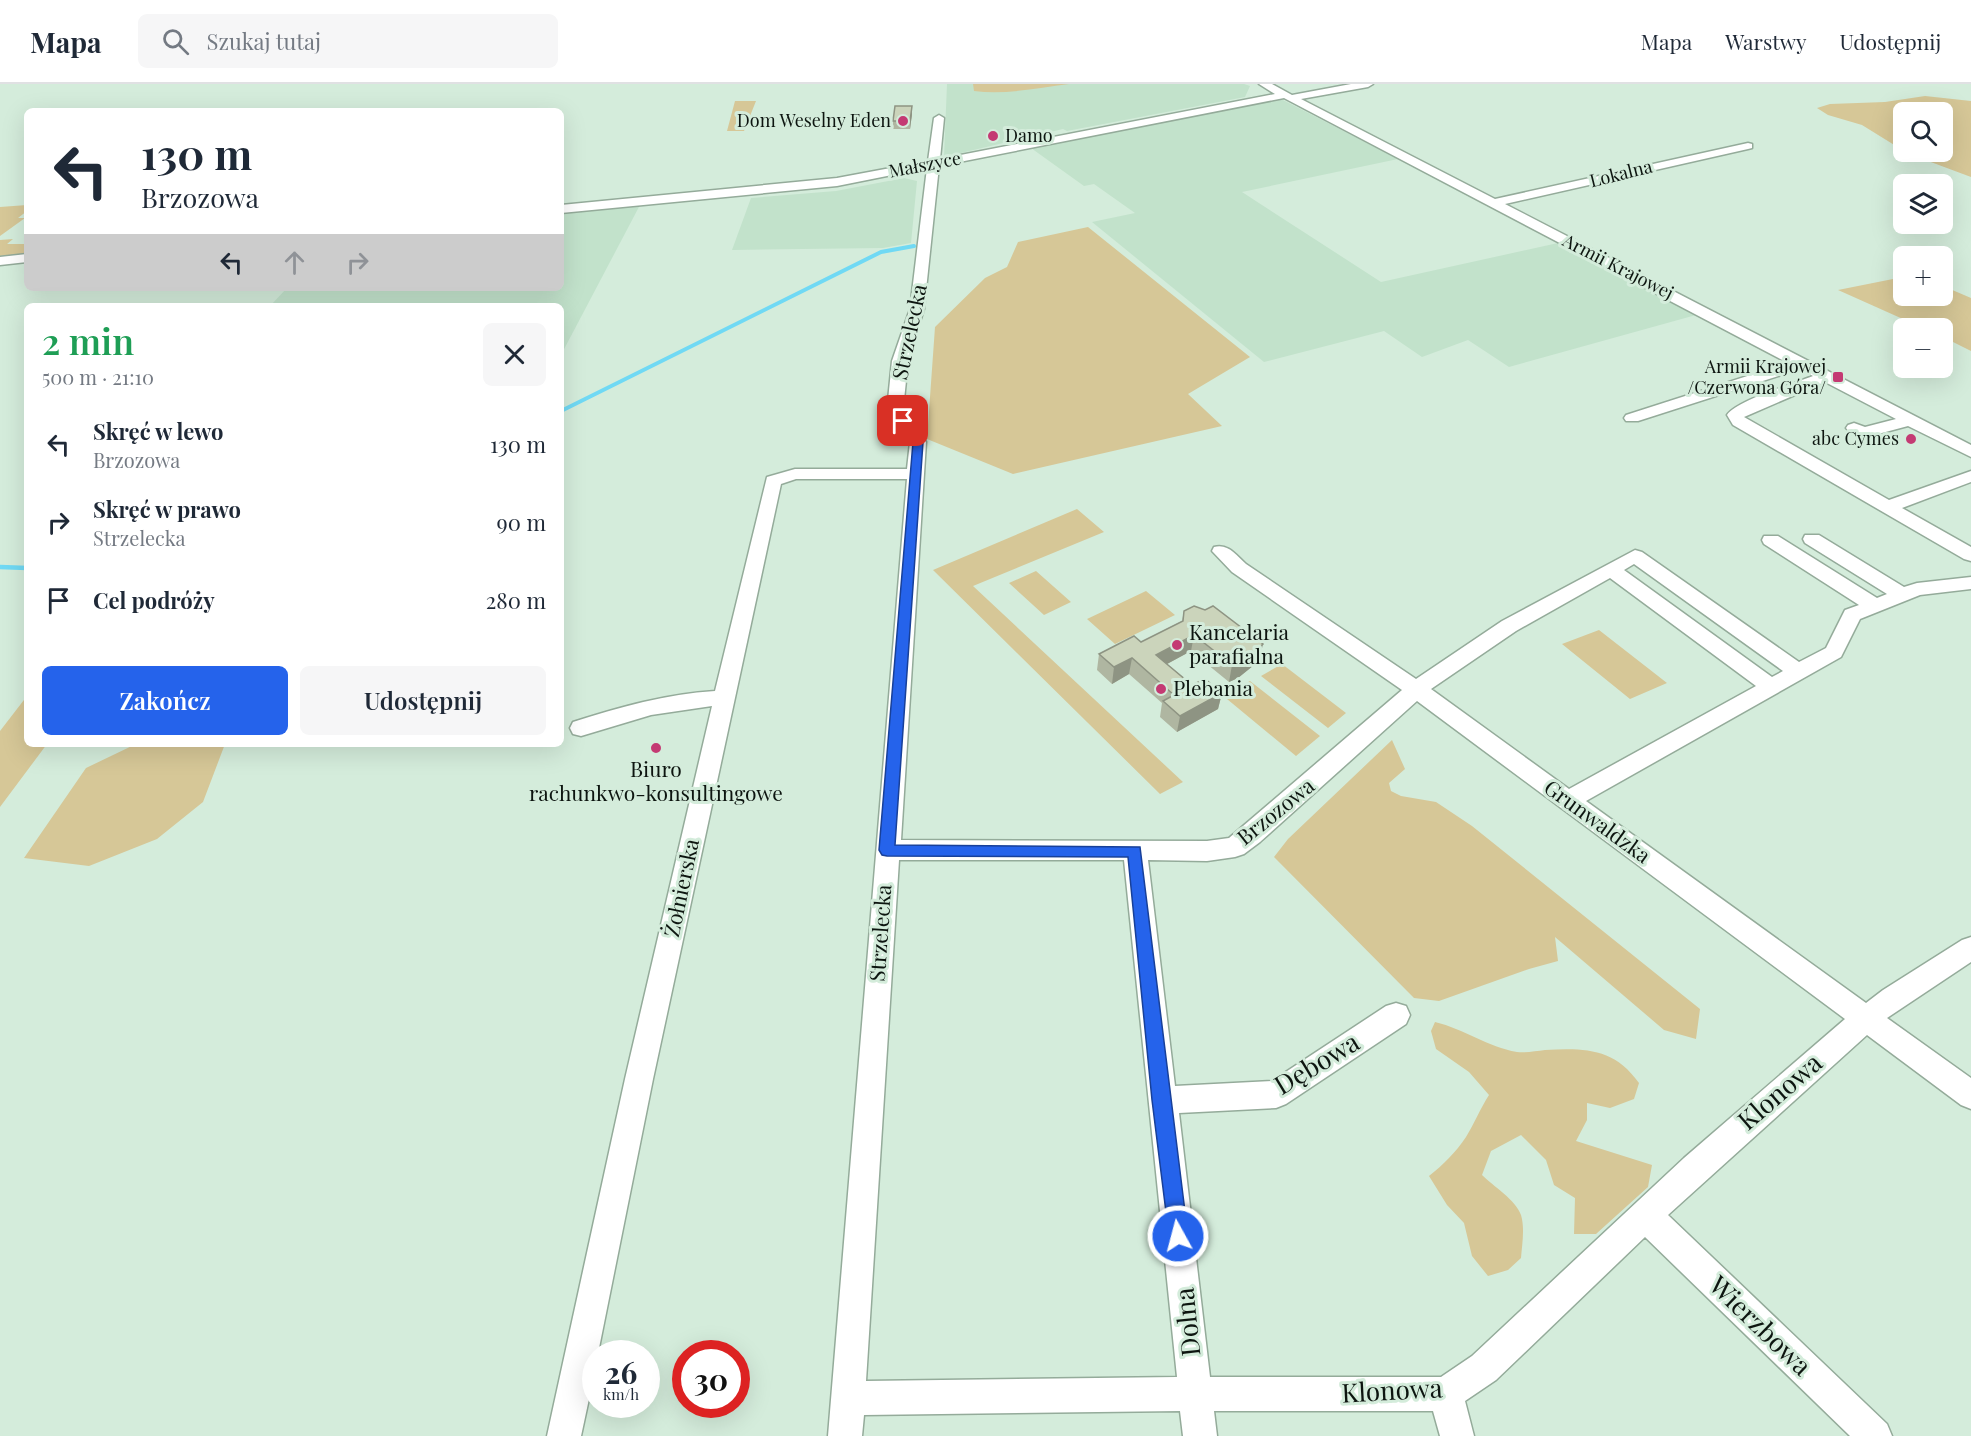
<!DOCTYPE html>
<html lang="pl">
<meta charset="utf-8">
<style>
body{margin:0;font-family:"Playfair Display",serif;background:#f6f6f7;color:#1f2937;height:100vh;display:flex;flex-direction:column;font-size:22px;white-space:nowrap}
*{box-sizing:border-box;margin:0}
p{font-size:20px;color:#747a83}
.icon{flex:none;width:33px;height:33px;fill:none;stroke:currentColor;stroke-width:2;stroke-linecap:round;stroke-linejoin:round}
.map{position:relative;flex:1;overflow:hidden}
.panel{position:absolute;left:24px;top:219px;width:540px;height:444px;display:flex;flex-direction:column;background:#fff;border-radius:9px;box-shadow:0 6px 24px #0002}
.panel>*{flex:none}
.top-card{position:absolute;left:24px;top:24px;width:540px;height:183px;border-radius:9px;box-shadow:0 6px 24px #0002;background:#fff;color:#1f2937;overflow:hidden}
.buttons{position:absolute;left:1893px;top:18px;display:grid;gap:12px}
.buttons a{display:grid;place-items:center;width:60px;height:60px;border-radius:9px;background:#fff;box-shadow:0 6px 24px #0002;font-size:30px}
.speed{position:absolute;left:582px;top:1256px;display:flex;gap:12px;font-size:30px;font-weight:700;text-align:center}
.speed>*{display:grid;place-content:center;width:78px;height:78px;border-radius:50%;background:#fff;box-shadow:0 6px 24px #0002;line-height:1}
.speed small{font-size:15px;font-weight:400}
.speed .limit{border:9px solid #d22;background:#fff;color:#111}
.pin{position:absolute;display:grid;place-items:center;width:51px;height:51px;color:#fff;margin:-26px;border-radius:12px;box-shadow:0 3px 9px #0006}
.me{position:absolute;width:66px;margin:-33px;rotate:353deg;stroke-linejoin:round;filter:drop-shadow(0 0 4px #0008)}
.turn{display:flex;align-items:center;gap:21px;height:126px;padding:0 18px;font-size:27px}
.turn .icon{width:78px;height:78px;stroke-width:2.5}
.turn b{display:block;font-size:42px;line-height:51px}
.lanes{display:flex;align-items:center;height:57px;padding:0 18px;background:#0003;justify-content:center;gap:30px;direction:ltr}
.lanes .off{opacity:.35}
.round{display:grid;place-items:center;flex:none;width:63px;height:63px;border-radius:9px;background:#f6f6f7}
.overview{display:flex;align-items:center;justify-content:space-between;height:102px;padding:0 18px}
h1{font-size:36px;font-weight:600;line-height:45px;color:#1e9e55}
.cta{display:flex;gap:12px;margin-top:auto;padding:12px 18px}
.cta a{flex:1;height:69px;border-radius:9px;background:#2563eb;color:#fff;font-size:24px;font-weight:600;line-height:69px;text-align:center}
.cta a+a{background:#f6f6f7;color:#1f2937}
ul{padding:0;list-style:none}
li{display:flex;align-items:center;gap:18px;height:78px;padding:0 18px}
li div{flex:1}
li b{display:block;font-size:22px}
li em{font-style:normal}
header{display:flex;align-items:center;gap:36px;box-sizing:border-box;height:84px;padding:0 30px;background:#fff;border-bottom:2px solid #e0e1e3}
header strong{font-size:28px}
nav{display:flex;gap:33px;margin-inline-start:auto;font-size:21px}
.search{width:420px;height:54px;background:#f6f6f7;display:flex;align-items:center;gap:15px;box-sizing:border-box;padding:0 21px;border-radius:9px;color:#747a83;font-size:22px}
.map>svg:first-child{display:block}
.built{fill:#c2e2cb}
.green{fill:#d6c797}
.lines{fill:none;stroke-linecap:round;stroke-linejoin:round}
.stream-far1{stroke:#70d9f4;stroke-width:4}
.stream{stroke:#70d9f4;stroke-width:4.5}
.minor-casing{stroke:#94ab9a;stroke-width:3}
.minor{fill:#fff;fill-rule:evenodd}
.wall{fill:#afb6a1}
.shaded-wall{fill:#8e9483}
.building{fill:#cbd4bb;stroke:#8e9483;stroke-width:1.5}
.route{fill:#2563eb;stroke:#184099;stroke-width:1.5}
.poi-dot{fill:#c43a73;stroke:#d4ecdb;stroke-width:2}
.labels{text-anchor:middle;stroke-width:6;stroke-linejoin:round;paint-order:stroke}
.far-poi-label{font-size:18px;fill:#0d1510;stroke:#d4ecdb;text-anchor:end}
.far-street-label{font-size:18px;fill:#0d1510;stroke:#d4ecdb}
.street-label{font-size:21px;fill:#0d1510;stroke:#d4ecdb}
.poi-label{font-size:21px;fill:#0d1510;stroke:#d4ecdb;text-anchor:start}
.near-street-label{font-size:26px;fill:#0d1510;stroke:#d4ecdb}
</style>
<header>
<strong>Mapa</strong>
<div class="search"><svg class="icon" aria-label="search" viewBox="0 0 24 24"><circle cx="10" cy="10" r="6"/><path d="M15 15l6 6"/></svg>Szukaj tutaj</div>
<nav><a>Mapa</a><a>Warstwy</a><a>Udostępnij</a></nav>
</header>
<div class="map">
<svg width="1971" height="1352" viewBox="0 0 1971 1352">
<rect width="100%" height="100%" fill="#d4ecdb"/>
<path class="built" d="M947,0H1244L1250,2L1245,13L1067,47L1063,45L944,73Z
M1281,15L1398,75L1242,108L1381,198L1558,159L1696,231L1509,283L1468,256L1422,273L1384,247L1264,278L1092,138L1135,129L1094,100L1084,102L1031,64Z
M904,94L917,97L911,159L883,164L732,166L751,114L836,107Z
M640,121L561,271V222H270L287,204H561V129Z"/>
<path class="green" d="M973,0H1069C1038,4 1006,11 974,7Z
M1925,12L1971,17V93L1904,68H1942V28H1904V67L1862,41L1828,31L1817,24L1830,20L1885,18Z
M735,17H756L744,47H727Z
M27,121V127L18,134H25L0,152V123Z
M1088,143L1250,273L1188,310L1222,342L1013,390L927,355L935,243L985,194L1007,183L1018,158Z
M13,155L7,160H24L27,158V170L0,172V156Z
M1903,193L1904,212H1942L1943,202L1971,214V267L1943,253L1942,244H1923L1838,206Z
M1077,425L1104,448L973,502L1183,698L1160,710L933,486Z
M1036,487L1071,518L1044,531L1009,499Z
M1146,507L1175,531L1115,560L1087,535Z
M1599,546L1667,599L1630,615L1562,560Z
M1282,580L1346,629L1328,644L1261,592Z
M1250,597L1320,652L1296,672L1227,615V609Z
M27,612V660H47L0,723V647Z
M1392,656L1405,685L1389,699L1391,707L1401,712L1436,718L1472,742L1700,925L1696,955L1664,946L1555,853L1558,877L1529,885L1439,917L1414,914L1274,773L1288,755Z
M136,660H225L203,718L157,755L89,782L24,774L86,684Z
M1435,938C1464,945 1488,963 1517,968C1526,969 1536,967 1545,966C1585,964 1614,964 1639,999L1634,1015L1610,1024L1587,1019V1036L1576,1057L1652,1081L1648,1103L1596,1150H1574L1575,1114L1554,1101L1546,1076L1521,1051L1491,1067L1482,1091C1493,1102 1516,1116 1521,1131C1525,1144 1522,1161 1521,1174L1508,1186L1488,1192L1472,1172L1464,1139L1447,1121L1429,1092C1443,1081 1456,1068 1466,1053C1474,1040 1480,1025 1489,1011L1469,988L1436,965L1431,947Z"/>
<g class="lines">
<path class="stream-far1" d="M561,327L881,168L914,162"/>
<path class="stream" d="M0,483L27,484"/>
<g class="minor-casing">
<path id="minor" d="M1259,0H1272L1292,11L1351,0H1373L1368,3L1301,15L1495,115L1748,59L1752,60V64L1748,65L1505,120L1971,361V373L1908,342L1863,354C1856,352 1850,350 1846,344L1848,341L1854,339L1865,343L1896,335L1825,298L1744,333L1889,416L1971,387V398L1902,424L1971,463V477L1964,475L1733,341L1727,331C1738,316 1793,300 1813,292L1800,285L1638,337H1626L1624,334L1626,331L1788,279L1284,14L939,82L924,225L908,277L903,326L926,358L901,756L1207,757L1229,754L1402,606L1232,488L1212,467L1214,463C1228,459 1236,471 1246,480L1416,595L1502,537L1635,466L1642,468L1799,578L1826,564L1845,526L1859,521L1764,460L1762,456L1764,452H1778L1877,514L1887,510L1805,459L1803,455L1805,451H1819L1904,503L1917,499L1971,493V505L1920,511L1860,535L1841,573L1586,717L1866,919L1883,906L1962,856L1971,853V878L1887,934L1971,994V1025L1961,1021L1867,951L1668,1131L1887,1340L1892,1352H1850L1645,1153L1496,1296L1465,1317L1474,1352H1440L1433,1327H1214L1217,1352H1183L1180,1327L864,1331L862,1352H828L907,395H796L781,400L653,995L598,1269H596V1282L581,1352H547L625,995L712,622L651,631L581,652L573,650L570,644L573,638C620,623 666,610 715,607L767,393L795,385H907L910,358L887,326L892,277L910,225L927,84L837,102L561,129V121L837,94L928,77L934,34L939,31L944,34L940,75L1275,10ZM1634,480L1783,587L1772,593L1624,486ZM1610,494L1756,602L1569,705L1431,605L1516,547ZM1417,617L1845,935L1684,1074L1472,1272L1441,1293H1210L1179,1029L1276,1024L1286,1020L1406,940L1410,931L1406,922L1396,919L1386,922L1272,997L1175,1002L1148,776L1207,777L1235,773L1244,770L1260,758ZM899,776H1124L1177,1293L866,1297Z
M27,170V178L0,181V173Z"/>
</g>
<use href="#minor" class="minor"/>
</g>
<path class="wall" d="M912,22V30L910,45H893V37Z
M1184,527L1259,577L1238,594L1229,598L1191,567L1167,580L1192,601L1222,609L1218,625L1177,648L1160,633L1162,619L1129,590L1112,600L1097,586L1099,570L1141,558L1182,537Z"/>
<path class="shaded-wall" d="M912,22V30L910,45V37Z
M1194,551L1191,567L1154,587L1156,571Z
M1263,560L1259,577L1238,594L1229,598L1232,581Z
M1132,574L1129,590L1112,600L1114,583Z
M1222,609L1218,625L1177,648L1180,632Z"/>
<path class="building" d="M895,22H912L910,37H893Z
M1194,522L1205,526L1213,522L1263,560L1242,578L1232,581L1194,551L1156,571L1192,601L1205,595L1222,609L1180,632L1163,617L1174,611L1132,574L1114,583L1099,570L1134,552L1141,558L1183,537L1184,527Z"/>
<path class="route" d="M899,335H906L923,358L895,761L1140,763L1188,1152L1185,1158L1178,1161L1171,1158L1169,1152L1152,1016L1128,773L887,772L882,771L879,766L913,358L898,337Z"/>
<g class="poi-dot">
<circle cx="903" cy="37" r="6"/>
<circle cx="993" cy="52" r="6"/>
<rect x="1832" y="287" width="12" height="12" rx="3"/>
<circle cx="1911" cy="355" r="6"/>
<circle cx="1177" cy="561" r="6"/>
<circle cx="1161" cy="605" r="6"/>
<circle cx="656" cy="664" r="6"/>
</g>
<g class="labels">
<g class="far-poi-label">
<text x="891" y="43">Dom Weselny Eden</text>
<text x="1005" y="58" text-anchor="start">Damo</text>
<text x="1826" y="289">Armii Krajowej<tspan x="1826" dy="21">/Czerwona Góra/</tspan></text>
<text x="1899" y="361">abc Cymes</text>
</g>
<g class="far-street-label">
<text transform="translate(925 81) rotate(-11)" y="6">Małszyce</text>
<text transform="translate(1621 90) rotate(-14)" y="6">Lokalna</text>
<text transform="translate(1618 183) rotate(27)" y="6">Armii Krajowej</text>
</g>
<g class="street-label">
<text transform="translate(910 248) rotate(-78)" y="7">Strzelecka</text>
<text transform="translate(1276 728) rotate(-39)" y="7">Brzozowa</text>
<text transform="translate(1597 738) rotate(36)" y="7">Grunwaldzka</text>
<text transform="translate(682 804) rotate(-78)" y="7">Żołnierska</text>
<text transform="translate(881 849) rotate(-86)" y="7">Strzelecka</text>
</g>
<g class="poi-label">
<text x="1189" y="556">Kancelaria<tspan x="1189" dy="24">parafialna</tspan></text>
<text x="1173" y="612">Plebania</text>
<text x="656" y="693" text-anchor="middle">Biuro<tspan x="656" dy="24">rachunkwo-konsultingowe</tspan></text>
</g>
<g class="near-street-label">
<text transform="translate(1317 980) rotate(-31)" y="9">Dębowa</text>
<text transform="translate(1780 1008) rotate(-41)" y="9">Klonowa</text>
<text transform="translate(1188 1238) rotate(-96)" y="9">Dolna</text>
<text transform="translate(1760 1242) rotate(44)" y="9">Wierzbowa</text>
<text transform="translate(1392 1307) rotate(-3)" y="9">Klonowa</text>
</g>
</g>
</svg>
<div class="buttons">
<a><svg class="icon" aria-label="search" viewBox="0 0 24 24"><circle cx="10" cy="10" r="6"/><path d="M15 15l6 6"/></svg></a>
<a><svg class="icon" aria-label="layers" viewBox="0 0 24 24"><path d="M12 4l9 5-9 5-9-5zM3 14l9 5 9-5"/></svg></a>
<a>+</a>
<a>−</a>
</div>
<div class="speed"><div>26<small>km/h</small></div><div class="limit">30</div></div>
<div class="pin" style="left:903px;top:337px;background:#d93025"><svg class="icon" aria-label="arrive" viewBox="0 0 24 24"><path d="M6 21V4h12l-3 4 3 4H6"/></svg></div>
<svg class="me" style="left:1178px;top:1152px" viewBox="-20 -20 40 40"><circle r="17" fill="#2563eb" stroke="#fff" stroke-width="3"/><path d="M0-11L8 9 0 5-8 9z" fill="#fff"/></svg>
<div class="top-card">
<div class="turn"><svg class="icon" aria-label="left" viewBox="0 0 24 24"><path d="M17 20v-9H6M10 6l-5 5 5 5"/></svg><div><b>130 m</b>Brzozowa</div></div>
<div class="lanes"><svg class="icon" aria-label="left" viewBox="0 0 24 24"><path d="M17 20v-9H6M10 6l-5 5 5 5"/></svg><svg class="icon off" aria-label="ahead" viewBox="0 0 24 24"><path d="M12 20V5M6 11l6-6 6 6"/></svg><svg class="icon off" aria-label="right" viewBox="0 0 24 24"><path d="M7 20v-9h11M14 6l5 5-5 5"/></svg></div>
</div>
<section class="panel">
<div class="overview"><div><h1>2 min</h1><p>500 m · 21:10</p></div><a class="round"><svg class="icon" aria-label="close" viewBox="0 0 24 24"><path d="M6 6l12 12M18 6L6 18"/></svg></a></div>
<ul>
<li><svg class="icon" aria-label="left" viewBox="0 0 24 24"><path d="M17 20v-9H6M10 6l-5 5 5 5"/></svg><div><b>Skręć w lewo</b><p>Brzozowa</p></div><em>130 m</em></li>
<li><svg class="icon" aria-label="right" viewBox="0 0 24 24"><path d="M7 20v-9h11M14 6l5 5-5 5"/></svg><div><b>Skręć w prawo</b><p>Strzelecka</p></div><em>90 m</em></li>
<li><svg class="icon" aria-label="arrive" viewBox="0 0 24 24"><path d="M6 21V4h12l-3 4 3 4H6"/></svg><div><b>Cel podróży</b></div><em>280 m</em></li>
</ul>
<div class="cta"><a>Zakończ</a><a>Udostępnij</a></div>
</section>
</div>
